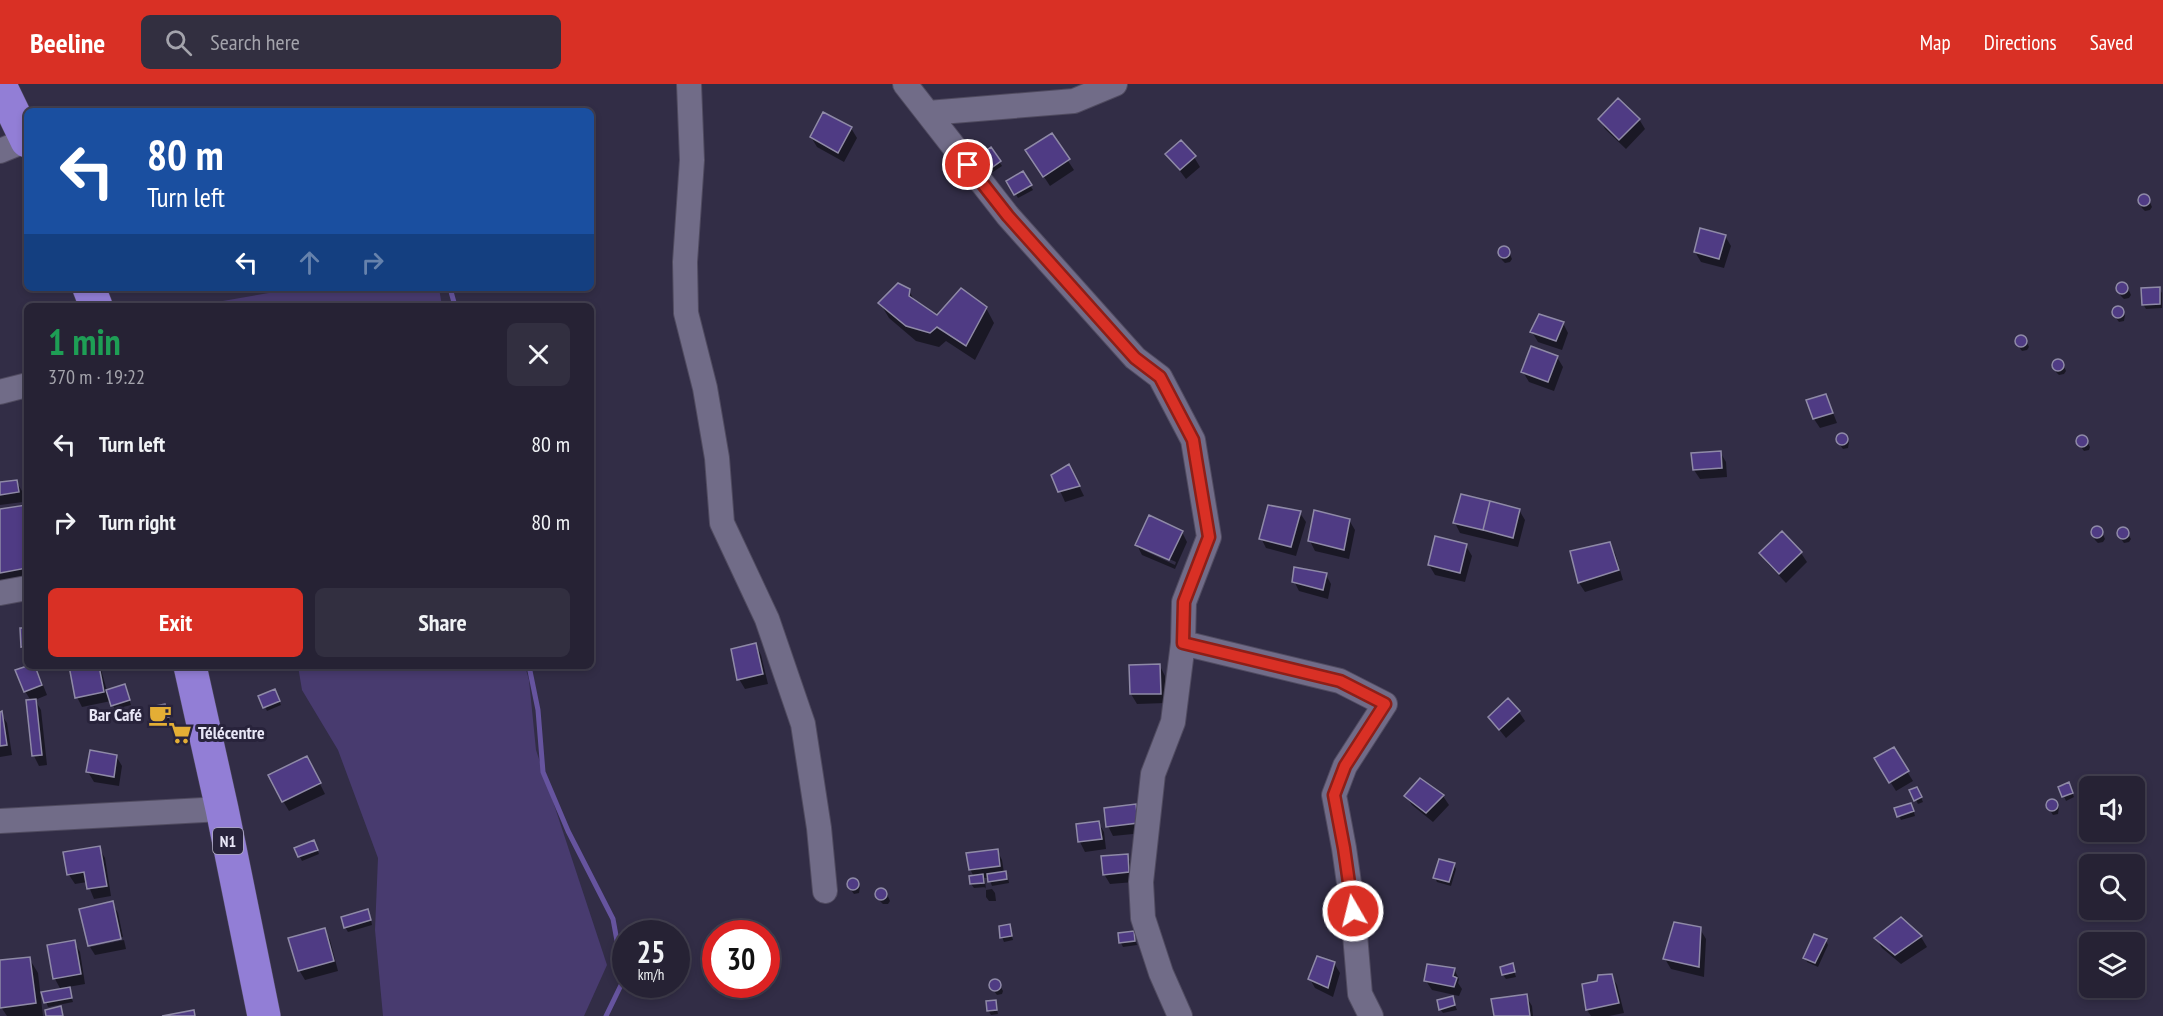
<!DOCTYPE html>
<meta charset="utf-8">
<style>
body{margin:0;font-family:"PT Sans Narrow",sans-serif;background:#322f40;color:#f1f3f6;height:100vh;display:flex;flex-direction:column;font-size:22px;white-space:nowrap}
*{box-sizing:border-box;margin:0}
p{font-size:20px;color:#a4a4ac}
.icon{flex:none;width:33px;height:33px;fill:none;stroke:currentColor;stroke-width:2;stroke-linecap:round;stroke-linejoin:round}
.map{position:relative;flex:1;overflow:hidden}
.panel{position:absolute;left:24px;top:219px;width:570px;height:366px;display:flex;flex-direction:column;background:#262234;border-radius:9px;box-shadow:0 3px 9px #0003,0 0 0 2px #423f4f}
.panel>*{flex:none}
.hud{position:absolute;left:24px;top:24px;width:570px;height:183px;border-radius:9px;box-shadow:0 3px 9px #0003,0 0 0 2px #423f4f;background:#1a4fa0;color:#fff;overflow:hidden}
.buttons{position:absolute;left:2079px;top:692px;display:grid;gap:12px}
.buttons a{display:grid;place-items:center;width:66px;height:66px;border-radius:9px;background:#262234;box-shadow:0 3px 9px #0003,0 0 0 2px #423f4f;font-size:30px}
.speed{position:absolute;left:612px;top:836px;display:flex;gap:12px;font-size:30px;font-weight:700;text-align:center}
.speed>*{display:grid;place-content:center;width:78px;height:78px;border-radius:50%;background:#262234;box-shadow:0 3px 9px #0003,0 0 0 2px #423f4f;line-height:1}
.speed small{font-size:15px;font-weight:400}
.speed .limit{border:9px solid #d22;background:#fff;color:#111}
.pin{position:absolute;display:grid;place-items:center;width:51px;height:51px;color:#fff;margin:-26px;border:3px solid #fff;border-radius:50%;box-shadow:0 2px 6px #0007}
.me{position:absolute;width:66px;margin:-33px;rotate:352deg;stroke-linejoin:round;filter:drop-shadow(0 0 4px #0008)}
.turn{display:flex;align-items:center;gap:21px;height:126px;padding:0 24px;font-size:27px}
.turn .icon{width:78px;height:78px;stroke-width:2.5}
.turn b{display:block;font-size:42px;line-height:51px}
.lanes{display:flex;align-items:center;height:57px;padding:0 24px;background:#0003;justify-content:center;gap:30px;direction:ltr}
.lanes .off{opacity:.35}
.round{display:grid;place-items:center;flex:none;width:63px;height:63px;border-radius:9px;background:#322f40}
.summary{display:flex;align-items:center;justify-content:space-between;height:102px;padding:0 24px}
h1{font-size:36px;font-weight:800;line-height:45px;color:#1e9e55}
.action{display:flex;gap:12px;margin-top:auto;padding:12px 24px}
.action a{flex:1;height:69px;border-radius:9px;background:#d93025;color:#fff;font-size:24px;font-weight:800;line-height:69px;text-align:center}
.action a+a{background:#322f40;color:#f1f3f6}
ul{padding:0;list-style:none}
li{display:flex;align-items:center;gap:18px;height:78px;padding:0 24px}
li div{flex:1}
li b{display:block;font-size:22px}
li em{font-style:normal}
header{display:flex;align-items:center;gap:36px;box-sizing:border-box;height:84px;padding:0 30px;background:#d93025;color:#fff}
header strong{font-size:28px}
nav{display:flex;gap:33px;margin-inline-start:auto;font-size:21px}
.search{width:420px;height:54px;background:#322f40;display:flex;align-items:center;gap:15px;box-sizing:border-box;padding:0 21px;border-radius:9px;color:#a4a4ac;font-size:22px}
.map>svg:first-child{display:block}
.green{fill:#483b6f}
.shadow{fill:#0007;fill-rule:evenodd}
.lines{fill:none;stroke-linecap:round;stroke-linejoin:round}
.stream{stroke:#66549f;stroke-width:5}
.building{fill:#4f3b84;stroke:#8f8aa7;stroke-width:1.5}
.minor-casing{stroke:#504b60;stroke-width:26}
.highway-casing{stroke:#504b60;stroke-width:34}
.minor{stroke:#716c88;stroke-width:24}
.highway{stroke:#927ed6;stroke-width:33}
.route-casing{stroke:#8d1f18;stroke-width:15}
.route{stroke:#d93025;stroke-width:10}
.labels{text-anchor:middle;stroke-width:6;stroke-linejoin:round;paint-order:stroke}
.shield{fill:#28233b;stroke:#aeacbe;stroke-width:1.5}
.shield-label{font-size:16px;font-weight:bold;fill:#e8e6f6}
.poi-label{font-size:18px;font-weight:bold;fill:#e8e6f6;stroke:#28233b;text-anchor:end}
</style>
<header>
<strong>Beeline</strong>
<div class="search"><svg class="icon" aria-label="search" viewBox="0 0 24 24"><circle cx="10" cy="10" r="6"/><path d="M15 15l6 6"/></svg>Search here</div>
<nav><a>Map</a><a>Directions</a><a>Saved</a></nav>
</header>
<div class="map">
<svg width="2163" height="932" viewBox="0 0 2163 932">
<rect width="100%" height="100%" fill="#322d46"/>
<path class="green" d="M298,204L325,207L333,204H439L442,222H219L217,218Z
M298,582H525L529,596L536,666L607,881L584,932H383L375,846L378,774L338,666L302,606Z"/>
<path class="shadow" d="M1600,35H1639L1645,45L1626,65L1605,45Z
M851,44L857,54L844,78L817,63L811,53Z
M1051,51L1074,86L1050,102L1033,76Z
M991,65L1002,82L993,88L982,71Z
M1167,70L1194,73L1200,83L1186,95Z
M1023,89L1033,106L1018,114L1008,98Z
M2141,112L2148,114L2152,123L2150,126L2145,127L2142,124L2139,119Z
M1725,152L1731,162L1724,184L1701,178L1695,168Z
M1501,164H1505L1508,166L1512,175L1510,178L1505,179L1502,176L1499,171Z
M2120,200L2127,202L2131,211L2129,214L2124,215L2121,212L2118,207Z
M2159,205L2162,209V224L2146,225L2143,220Z
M909,207L916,219L937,233L986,224L994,239L975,276L946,257L939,263L916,257L889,234L880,219Z
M2119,223L2125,231L2124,237L2119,238L2113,230V226Z
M1563,239L1568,249L1562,266L1538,258L1532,248Z
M2022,252L2025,254L2029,263L2027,266L2022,267L2016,259V255Z
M1557,273L1563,283L1554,307L1529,298L1523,288Z
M2055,276H2059L2062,278L2066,287L2064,290L2059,291L2056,288L2053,282Z
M1826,311L1837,339L1820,344L1814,335Z
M1843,350L1849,358L1848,364L1843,365L1837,357V353Z
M2084,352L2090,363L2089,366L2084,367L2078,359V355Z
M1720,368L1726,378L1727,393L1700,395L1694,386Z
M1053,391L1074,392L1084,412L1065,418Z
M16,397L22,407L23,418L0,421V400Z
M25,423L27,427V506L0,511V427Z
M1519,426L1525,436L1518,463L1460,449L1455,439Z
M1300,429L1306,438L1296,472L1266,464L1261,454Z
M1349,436L1355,446L1349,475L1315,467L1310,457Z
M2094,444H2098L2101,446L2105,455L2103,458L2098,459L2095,456L2092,451Z
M2124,444L2131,455L2129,458L2124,459L2118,451V447Z
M1182,448L1187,458L1175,485L1142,471L1137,461ZM1143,463L1176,478L1175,481L1143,466Z
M1609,459L1615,469L1623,496L1585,508L1579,499L1571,468Z
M1466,462L1472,472L1465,498L1435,491L1429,481Z
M1801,469L1807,478L1786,499L1767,479L1761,470Z
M1326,491L1331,500L1328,515L1299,507L1294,497Z
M756,561L761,571L768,600L745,605L739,595Z
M30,582H34L39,591L47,611L35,616L41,626L47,681L39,682L34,672L31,617L25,607Z
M70,582H100L107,607L125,602L131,621L115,625L111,617L82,623L77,613Z
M1160,582L1165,592L1166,619L1137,620L1131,610Z
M277,611L281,621L267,627L265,623Z
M165,621L170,638L156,641L153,637Z
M1519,628L1525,637L1506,654L1489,633Z
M0,629L7,639L12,671L0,673Z
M1893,665L1913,697L1896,707L1876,675Z
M116,672L122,682L119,702L94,698L88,688Z
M312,684L325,710L289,727L283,717Z
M2060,703L2070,704L2074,713L2066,717Z
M1919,709L1923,718L1918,720L1916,716Z
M1406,712H1443L1449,721L1433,738L1412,721Z
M2053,716L2059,723L2058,730L2053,731L2048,723L2049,717Z
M1135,722L1140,732L1143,749L1113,752L1108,742Z
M1913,725L1915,732L1901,736L1899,732Z
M1098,738L1104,748L1106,765L1085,768L1080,758L1078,741Z
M316,762L319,770L302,777L296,765Z
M99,764L105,774L111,812L94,815L87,798L75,800L69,791Z
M997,766L1002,776L1004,789L1008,793L1009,799L992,802L989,794H984L985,796L986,806L992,805L995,809L996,817H989L986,813V803L974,804L971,800L974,793L970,785Z
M1127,772L1132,781L1134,798L1110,800L1104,790Z
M1454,781L1456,785L1451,802L1437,798L1435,794Z
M854,795L860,803L859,809L854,810L848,802V798Z
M878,806L886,808L890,817L888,820H883L880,817L877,812Z
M112,819L118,829L123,853L90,860V863L81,826Z
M370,831L372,841L348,848L345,843Z
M1901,835L1921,853L1927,863L1901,880L1882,864L1876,855Z
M1009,842L1013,856L1004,858L1002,853Z
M1700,845L1706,855L1704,893L1671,885L1665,875Z
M324,846L330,856L338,887L305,896L299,886Z
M1133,848L1137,861L1123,863L1121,859Z
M124,856L126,865L95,871L90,863Z
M1826,857L1828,861L1818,883L1807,878L1805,873Z
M74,858L80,868L85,900L68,903L73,918L48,923L43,909L61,906L55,895L49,862Z
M29,874L38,889L43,932H7L1,923L0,911V878Z
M1334,879L1340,889L1333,913L1315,904L1310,895Z
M1512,881L1516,893L1506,895L1503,891Z
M1454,885L1459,895L1458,899L1462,905L1459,912L1432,906L1426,897Z
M1611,891L1617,901L1624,929L1609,932H1591L1587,926L1583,901L1599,898Z
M997,896L1003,907L1002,910L997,911L991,903V899Z
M1526,912L1532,922L1533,932H1495Z
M1452,914L1457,926L1443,929L1440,925Z
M995,917L998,930L991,931L988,926Z"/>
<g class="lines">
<path class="stream" d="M450,204L455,222
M529,582L538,626L543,688L568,747L613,835L624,895L606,932"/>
</g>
<path class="building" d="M1618,14L1640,35L1619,56L1598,35Z
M823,28L852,43L838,69L810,53Z
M1052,49L1070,75L1043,93L1025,66Z
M1181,56L1196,72L1180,86L1165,70Z
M991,63L1001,77L990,85L980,71Z
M1023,87L1032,101L1014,111L1006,97Z
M2138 116a6 6 0 1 1 12 0a6 6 0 1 1-12 0Z
M1700,144L1726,151L1719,175L1694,168Z
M1498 168a6 6 0 1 1 12 0a6 6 0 1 1-12 0Z
M2116 204a6 6 0 1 1 12 0a6 6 0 1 1-12 0Z
M898,199L910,205L909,212L937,231L961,204L987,223L966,262L937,243L930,249L906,242L878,219Z
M2160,203V220L2142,221L2141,204Z
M2112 228a6 6 0 1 1 12 0a6 6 0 1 1-12 0Z
M1539,230L1564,238L1556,257L1530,248Z
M2015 257a6 6 0 1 1 12 0a6 6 0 1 1-12 0Z
M1531,262L1558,272L1548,298L1521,288Z
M2052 281a6 6 0 1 1 12 0a6 6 0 1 1-12 0Z
M1826,310L1833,329L1813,335L1806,316Z
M1836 355a6 6 0 1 1 12 0a6 6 0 1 1-12 0Z
M2076 357a6 6 0 1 1 12 0a6 6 0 1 1-12 0Z
M1721,367L1722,384L1693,386L1691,369Z
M1069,380L1080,402L1058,408L1051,391Z
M17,396L19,408L0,411V398Z
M1461,410L1490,417L1483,446L1453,439Z
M1490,417L1520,425L1513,454L1483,446Z
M26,421L27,484L0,489V425Z
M1268,421L1301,427L1291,463L1259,455Z
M1314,426L1350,435L1344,466L1308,457Z
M1149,431L1183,447L1169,476L1135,461Z
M2091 448a6 6 0 1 1 12 0a6 6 0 1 1-12 0Z
M2117 449a6 6 0 1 1 12 0a6 6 0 1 1-12 0Z
M1782,447L1802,468L1779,490L1759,469Z
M1435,452L1467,460L1460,489L1428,481Z
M1610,458L1619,486L1578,499L1570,467Z
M1294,483L1327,489L1323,506L1292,498Z
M20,544H27V562L21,563Z
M756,559L763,590L737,596L731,565Z
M1160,580L1161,610H1130L1129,581Z
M27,582H35L42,601L24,608L15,586Z
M69,582H99L104,608L75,614Z
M125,600L130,616L111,622L106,606Z
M275,605L280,617L263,624L258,612Z
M1508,614L1520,627L1499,646L1488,633Z
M36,615L42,671L32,672L26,616Z
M165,620L169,633L152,637L149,623Z
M2,627L7,661L0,662V628Z
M1894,663L1909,687L1889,699L1874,674Z
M90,666L117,671L114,693L86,688Z
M307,672L321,699L282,718L268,691Z
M1420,694L1444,711L1426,729L1404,712Z
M2069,698L2073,709L2062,713L2058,703Z
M1917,703L1922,713L1914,717L1909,706Z
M2046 721a6 6 0 1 1 12 0a6 6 0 1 1-12 0Z
M1911,719L1914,727L1897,733L1894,724Z
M1136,720L1138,739L1106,743L1104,724Z
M1099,737L1102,755L1078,758L1076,740Z
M314,756L318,766L298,773L294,764Z
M100,762L107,802L87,805L84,788L67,791L63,768Z
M998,765L1000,782L969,786L966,769Z
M1128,770L1129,788L1103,791L1101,772Z
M1439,775L1455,779L1449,798L1433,794Z
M1006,787L1007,795L988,798L987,790Z
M983,790L984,799L970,800L969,792Z
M847 800a6 6 0 1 1 12 0a6 6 0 1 1-12 0Z
M875 810a6 6 0 1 1 12 0a6 6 0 1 1-12 0Z
M113,817L121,855L88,862L79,825Z
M368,825L371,836L344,844L341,833Z
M1901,833L1922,852L1895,871L1874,854Z
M1674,838L1701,843L1699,883L1663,875Z
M1010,840L1012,852L1000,854L999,842Z
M325,844L334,877L298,887L288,854Z
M1134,847L1135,857L1119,859L1118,849Z
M1814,850L1827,855L1815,879L1803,874Z
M75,856L81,890L53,895L47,861Z
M1317,872L1335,878L1328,904L1308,895Z
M30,873L36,919L0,924V876Z
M1513,879L1515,888L1502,891L1500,883Z
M1427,880L1455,884L1453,892L1457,894L1454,903L1424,897Z
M1612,890L1619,919L1586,926L1582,900L1597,897L1598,891Z
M989 901a6 6 0 1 1 12 0a6 6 0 1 1-12 0Z
M70,903L72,914L44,919L41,908Z
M1527,910L1530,932H1494L1491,915Z
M1453,912L1455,921L1439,926L1437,916Z
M996,916L997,926L987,927L986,917Z
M61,922L63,932H46L45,926Z
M194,926L195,932H162Z"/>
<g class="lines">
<g class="minor-casing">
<path id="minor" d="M689,0L692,76L685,178L686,229L705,304L717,374L722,439L767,535L803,640L819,744L825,807
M905,0L1008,132L1135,274L1160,293L1193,356L1209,453L1184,518L1183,559L1173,638L1153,690L1141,798L1143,834L1161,889L1180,932
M928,29L1074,17L1115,0
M0,67L27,56
M0,308L27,301
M0,509L27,504
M1183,559L1340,597L1385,620L1345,682L1334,711L1344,764L1353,827L1360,910L1371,932
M0,737L222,725"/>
</g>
<g class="highway-casing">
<path id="highway" d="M0,1L27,57
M89,204L96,222
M190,582L222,725L264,932"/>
</g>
<use href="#minor" class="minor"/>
<use href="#highway" class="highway"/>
</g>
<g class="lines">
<g class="route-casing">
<path id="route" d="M968,81L1008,132L1135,274L1160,293L1193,356L1196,375L1209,453L1184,518L1183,559L1340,597L1385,620L1345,682L1334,711L1344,764L1353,827"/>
</g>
<use href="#route" class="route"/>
</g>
<defs>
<g id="cafe-bare" transform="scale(1.8)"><path d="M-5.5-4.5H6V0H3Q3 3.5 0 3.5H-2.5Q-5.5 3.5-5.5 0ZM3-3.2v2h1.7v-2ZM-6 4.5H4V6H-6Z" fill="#e4ae35" stroke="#28233b" stroke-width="2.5" paint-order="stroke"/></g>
<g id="supermarket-bare" transform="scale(1.8)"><path d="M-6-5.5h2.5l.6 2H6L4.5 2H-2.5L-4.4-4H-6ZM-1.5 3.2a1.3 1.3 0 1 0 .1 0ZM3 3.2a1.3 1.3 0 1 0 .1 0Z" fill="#e4ae35" stroke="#28233b" stroke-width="2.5" paint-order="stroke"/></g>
</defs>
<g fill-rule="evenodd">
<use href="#cafe-bare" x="160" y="631"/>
<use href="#supermarket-bare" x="180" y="649"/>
</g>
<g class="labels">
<rect class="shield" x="213" y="744" width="30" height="26" rx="4.5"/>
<g class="shield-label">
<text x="228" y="763">N1</text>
</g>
<g class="poi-label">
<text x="142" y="637">Bar Café</text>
<text x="198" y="655" text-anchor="start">Télécentre</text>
</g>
</g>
</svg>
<div class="buttons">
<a><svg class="icon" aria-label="sound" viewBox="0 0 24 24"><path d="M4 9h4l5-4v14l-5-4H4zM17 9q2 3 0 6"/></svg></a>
<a><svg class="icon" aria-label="search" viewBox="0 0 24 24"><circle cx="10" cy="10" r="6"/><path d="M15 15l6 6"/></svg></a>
<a><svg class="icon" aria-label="layers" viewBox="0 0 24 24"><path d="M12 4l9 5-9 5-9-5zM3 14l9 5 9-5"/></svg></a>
</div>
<div class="speed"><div>25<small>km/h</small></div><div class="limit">30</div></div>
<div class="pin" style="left:968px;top:81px;background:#d93025"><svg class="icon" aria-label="arrive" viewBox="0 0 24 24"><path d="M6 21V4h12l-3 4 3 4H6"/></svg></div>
<svg class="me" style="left:1353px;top:827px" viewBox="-20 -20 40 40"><circle r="17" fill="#d93025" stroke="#fff" stroke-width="3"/><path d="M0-11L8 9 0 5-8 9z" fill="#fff"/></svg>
<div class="hud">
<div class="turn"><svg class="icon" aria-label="left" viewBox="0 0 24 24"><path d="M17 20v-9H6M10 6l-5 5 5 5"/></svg><div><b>80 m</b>Turn left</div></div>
<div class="lanes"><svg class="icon" aria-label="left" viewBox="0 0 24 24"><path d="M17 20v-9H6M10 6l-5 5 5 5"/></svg><svg class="icon off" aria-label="ahead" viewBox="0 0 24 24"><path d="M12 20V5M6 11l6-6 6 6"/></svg><svg class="icon off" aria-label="right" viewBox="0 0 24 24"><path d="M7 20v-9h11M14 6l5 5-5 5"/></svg></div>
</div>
<section class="panel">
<div class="summary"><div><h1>1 min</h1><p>370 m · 19:22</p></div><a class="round"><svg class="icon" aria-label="close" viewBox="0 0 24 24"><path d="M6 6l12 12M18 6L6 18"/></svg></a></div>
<ul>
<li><svg class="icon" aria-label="left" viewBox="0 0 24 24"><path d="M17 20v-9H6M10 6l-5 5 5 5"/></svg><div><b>Turn left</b></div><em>80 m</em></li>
<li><svg class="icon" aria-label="right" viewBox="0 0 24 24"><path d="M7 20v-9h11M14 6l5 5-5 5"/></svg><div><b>Turn right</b></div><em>80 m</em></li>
</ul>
<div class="action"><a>Exit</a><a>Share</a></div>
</section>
</div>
